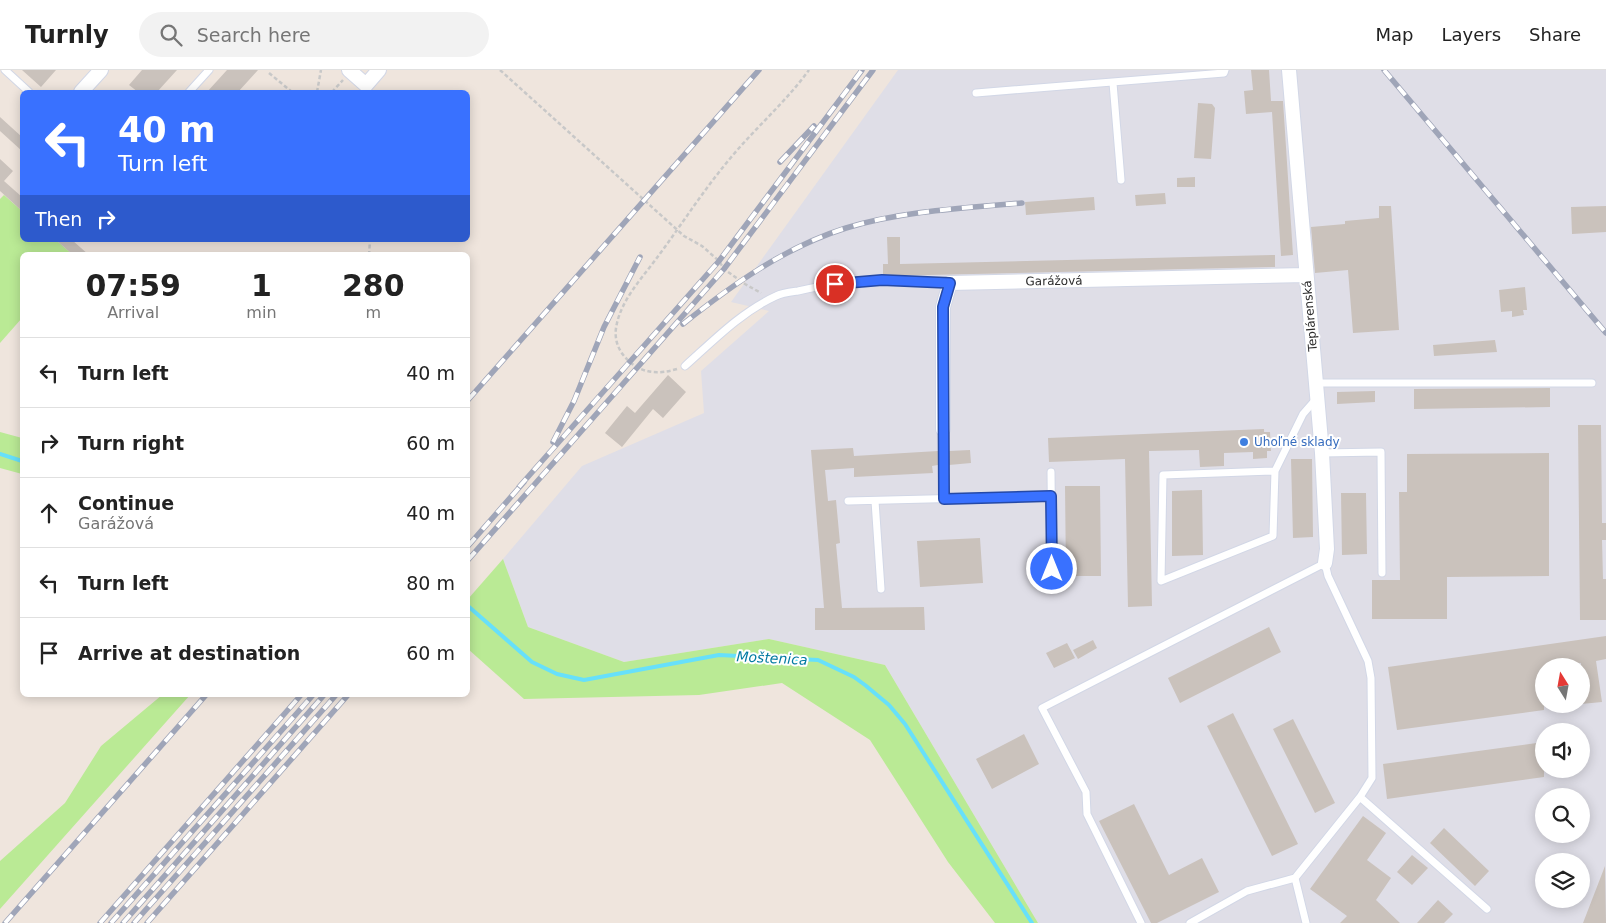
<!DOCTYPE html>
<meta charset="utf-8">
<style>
body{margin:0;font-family:"DejaVu Sans",sans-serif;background:#f2f2f2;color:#222;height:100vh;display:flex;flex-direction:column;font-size:19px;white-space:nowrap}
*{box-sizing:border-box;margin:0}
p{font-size:16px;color:#767676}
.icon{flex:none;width:28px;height:28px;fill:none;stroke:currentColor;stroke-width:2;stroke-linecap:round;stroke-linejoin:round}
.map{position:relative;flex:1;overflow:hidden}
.sheet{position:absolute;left:20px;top:182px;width:450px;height:445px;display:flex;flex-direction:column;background:#fff;border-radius:8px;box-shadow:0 2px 12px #0003}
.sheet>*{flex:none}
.top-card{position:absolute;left:20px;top:20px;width:450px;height:152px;border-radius:8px;box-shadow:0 2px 12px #0003;background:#3971ff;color:#fff;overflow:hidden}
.needle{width:32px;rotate:349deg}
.buttons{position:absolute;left:1535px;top:588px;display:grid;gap:10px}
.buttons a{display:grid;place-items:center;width:55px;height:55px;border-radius:50%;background:#fff;box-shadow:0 2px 12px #0003;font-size:25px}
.pin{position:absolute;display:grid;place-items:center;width:42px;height:42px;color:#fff;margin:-21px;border:2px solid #fff;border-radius:50%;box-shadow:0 1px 5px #0007}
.me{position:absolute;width:55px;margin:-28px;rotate:0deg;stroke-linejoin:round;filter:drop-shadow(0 0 4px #0008)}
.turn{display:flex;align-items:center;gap:18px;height:105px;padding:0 15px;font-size:22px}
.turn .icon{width:65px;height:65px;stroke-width:2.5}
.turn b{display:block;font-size:35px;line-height:42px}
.then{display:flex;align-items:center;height:48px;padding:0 15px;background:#0003;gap:10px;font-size:19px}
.eta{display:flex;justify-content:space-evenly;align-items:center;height:85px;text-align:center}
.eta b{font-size:30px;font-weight:700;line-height:35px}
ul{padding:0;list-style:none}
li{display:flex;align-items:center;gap:15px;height:70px;padding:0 15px;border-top:1px solid #e0e0e0}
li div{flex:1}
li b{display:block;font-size:19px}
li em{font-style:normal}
header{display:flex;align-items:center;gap:30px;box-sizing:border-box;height:70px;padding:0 25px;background:#fff;border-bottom:1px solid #e0e0e0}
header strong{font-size:24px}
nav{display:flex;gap:28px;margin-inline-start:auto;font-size:18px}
.search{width:350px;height:45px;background:#f2f2f2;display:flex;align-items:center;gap:12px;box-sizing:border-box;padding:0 18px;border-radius:28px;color:#767676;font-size:19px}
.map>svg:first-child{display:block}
.industrial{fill:#dfdee7;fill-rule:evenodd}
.green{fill:#baea95}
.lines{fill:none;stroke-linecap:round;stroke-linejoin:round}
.stream{stroke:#67e0fa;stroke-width:4}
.building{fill:#cac2bc}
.service-casing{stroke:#d2d7e6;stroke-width:9}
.minor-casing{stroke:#d2d7e6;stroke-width:16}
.path{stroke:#c8c8c8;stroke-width:2.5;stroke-dasharray:4 2.5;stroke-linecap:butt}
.service{stroke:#fff;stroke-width:7}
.minor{stroke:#fff;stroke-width:14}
.rail-casing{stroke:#9fa5b8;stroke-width:5.5}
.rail{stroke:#fff;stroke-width:4;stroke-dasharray:11;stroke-linecap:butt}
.route-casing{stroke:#2549a6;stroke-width:12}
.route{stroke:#3971ff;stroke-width:9}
.shop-dot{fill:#3f7fe0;stroke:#fff;stroke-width:2}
.labels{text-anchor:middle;stroke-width:4;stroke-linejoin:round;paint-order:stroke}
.street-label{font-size:12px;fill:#2c2c2c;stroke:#fff}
.shop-label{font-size:12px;fill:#366cbe;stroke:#fff;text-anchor:start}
.water-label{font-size:14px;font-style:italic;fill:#027aa2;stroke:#fff}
</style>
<header>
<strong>Turnly</strong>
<div class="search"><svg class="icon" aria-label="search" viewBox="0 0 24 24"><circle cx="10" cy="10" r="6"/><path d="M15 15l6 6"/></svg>Search here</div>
<nav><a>Map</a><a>Layers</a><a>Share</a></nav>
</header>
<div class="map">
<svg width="1606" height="853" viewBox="0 0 1606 853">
<rect width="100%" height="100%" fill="#efe5dd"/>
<path class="industrial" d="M898,0H1606V853H1038L885,595L769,569L624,592L528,557L503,489L582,396L704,343L701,301L769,241L731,232ZM1544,596H1581V634H1544ZM1544,661H1581V699H1544ZM1544,726H1581V764H1544ZM1544,791H1581V829H1544Z"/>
<path class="green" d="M4,125L22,141V170H56L73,185H22V248L0,273V129Z
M0,362L22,368V404L0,398Z
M503,489L528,557L624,592L769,569L885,595L1038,853H995L948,792L870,670L782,613L699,625L524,629L468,579V529Z
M162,625H190L0,839V791L65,733L101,676Z"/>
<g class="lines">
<path class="stream" d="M0,384L22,391
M468,536L532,592L557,604L584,610L719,585L818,590L854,607L865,615L889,635L905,654L1032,853"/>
</g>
<path class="building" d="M22,0H56L41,17Z
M142,0H177L157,22H138L129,15Z
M227,0H258L238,22H207Z
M1251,0H1269L1271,31H1283L1293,185L1281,186L1272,42L1246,44L1244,21L1253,20Z
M1198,33L1212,34L1215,38L1211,89L1194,88Z
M0,47L22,67V81L0,61Z
M0,89L13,101L4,111L22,127V141L0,121Z
M1195,107V117H1177V108Z
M1165,123L1166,134L1136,136L1135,125Z
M1094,127L1095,140L1026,145L1025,132Z
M1379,136H1391L1399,260L1353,263L1348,200L1315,203L1311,157L1345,154V151L1379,148Z
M1606,136V162L1572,164L1571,137Z
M887,167H900V194L1275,185V197L883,206V194H888Z
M56,170H72L89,185H73Z
M1525,217L1527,240H1523L1524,245L1512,247V241L1501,242L1499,220Z
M1495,270L1497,282L1434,286L1433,275Z
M668,305L686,322L663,348L653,339L622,377L605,363L627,336L635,343Z
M1550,318V337L1414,339V319Z
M1375,321V332L1337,334V322Z
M1578,355H1601L1602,453H1606V470H1602L1603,509H1606V550H1580Z
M1264,359V362H1270L1271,381H1267V388L1253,389V382L1224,383V396L1200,397L1199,380L1149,381L1152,536L1128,537L1125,389L1049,392L1048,368Z
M853,378L854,386L938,381V395L932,396L933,403L854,407V398L825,400L828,431L836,430L840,473L836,474L842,538L924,537L925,560H815V538H824L811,380Z
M970,380L971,393L949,395V381Z
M1549,383V506L1447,507V549H1372V510H1400L1399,422H1407V384Z
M1291,389H1312L1313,467L1293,468Z
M1065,416H1100L1101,506H1066Z
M1202,420L1203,485L1172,486V421Z
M1341,423H1366L1367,484L1342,485Z
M980,468L983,513L920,517L917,471Z
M1269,557L1281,582L1180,633L1168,608Z
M1606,566V589L1596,591L1602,632L1581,634V593L1544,596V640L1397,660L1388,597Z
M1093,570L1097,578L1078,589L1073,580Z
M1067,573L1075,588L1054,598L1046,583Z
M1233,643L1298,774L1272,786L1207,656Z
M1293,649L1335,733L1315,743L1273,659Z
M1024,664L1039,694L992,719L976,689Z
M1544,672V707L1387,729L1383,694Z
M1134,734L1169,805L1202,788L1219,822L1157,853H1151L1099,751Z
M1363,746L1386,763L1367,790L1391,808L1376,830L1400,853H1340L1347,846L1310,819Z
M1444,758L1489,801L1475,816L1430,773Z
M1412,785L1428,798L1412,815L1397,802Z
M1605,796L1606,853H1583Z
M1438,830L1453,844L1444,853H1417Z"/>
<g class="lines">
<g class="service-casing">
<path id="service" d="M5,0L29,22
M1113,13L1121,110
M189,22L209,0
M976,23L1224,3L1225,0
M685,296C713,271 741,242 776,226C782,223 791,222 798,221C847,209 900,209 950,213
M1316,313H1592
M943,359L944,429
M1322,383L1381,382L1382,503
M1275,401L1273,466L1161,511L1163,405L1275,401L1303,344L1317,328
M1051,402L1052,499
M848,431L1051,426
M875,431L881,519
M1360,727L1487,839
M1141,853L1087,744L1086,722L1042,638L1325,493L1328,506L1368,591L1371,608L1372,708L1360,727L1295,808L1306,853
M1190,853L1247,821L1295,808"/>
</g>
<g class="minor-casing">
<path id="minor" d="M349,0L366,15L379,0
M1289,0L1322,383L1327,479L1325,493
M81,22L101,0
M943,359V237L950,213L1306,205"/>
</g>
<path class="path" d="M500,0L684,166L702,176L719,191L724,199L745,214L761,223
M269,3L292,22
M317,22L321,0
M332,22L343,10
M369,185L370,170
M677,299C660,304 645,304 631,293C618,282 613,269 617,253C623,227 644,206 659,185C682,154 703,121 728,91C754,59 785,33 809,0"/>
<use href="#service" class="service"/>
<use href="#minor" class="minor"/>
<g class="rail-casing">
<path id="rail" d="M1384,0L1606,263
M780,92L814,56
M683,254C732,215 785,177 846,158C902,141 964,138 1022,133
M468,330L759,0
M553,372L574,331L604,257L640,187
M519,417L719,191L862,0
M468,476L524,412
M468,490L724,199L873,0
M5,853L206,625
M100,853L301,625
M111,853L313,625
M123,853L324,625
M134,853L336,625
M147,853L348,625"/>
</g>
<use href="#rail" class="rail"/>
</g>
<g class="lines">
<g class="route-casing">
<path id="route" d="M835,214L882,210L950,213L943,237L944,429L1051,426L1052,499"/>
</g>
<use href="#route" class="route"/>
</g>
<circle class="shop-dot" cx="1244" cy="372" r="5"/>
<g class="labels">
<g class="street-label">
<text transform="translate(1054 211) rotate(-1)" y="4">Garážová</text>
<text transform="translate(1310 246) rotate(-95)" y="4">Teplárenská</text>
</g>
<g class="shop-label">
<text x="1254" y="376">Uhoľné sklady</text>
</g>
<g class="water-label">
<text transform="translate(772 588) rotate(3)" y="5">Moštenica</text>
</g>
</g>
</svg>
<div class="buttons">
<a><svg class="needle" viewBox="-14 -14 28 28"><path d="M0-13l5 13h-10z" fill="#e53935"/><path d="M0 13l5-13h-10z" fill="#767676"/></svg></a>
<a><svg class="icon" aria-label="sound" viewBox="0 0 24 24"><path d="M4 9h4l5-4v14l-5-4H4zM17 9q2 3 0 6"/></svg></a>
<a><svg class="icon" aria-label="search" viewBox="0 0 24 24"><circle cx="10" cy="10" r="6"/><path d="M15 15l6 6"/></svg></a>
<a><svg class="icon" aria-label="layers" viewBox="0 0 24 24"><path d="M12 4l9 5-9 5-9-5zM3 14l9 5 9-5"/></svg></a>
</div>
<div class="pin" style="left:835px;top:214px;background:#d93025"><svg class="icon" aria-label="arrive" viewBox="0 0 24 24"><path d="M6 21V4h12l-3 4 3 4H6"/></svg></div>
<svg class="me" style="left:1052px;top:499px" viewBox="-20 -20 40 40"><circle r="17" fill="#3971ff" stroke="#fff" stroke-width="3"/><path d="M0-11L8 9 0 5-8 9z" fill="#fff"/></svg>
<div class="top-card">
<div class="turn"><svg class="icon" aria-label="left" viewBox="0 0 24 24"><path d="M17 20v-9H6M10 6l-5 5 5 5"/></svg><div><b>40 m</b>Turn left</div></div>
<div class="then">Then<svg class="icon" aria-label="right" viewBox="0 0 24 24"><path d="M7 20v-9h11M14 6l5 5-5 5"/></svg></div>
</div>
<section class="sheet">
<div class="eta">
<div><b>07:59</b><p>Arrival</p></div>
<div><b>1</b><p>min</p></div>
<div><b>280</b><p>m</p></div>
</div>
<ul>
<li><svg class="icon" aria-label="left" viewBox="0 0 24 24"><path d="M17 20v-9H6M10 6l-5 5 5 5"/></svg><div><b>Turn left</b></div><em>40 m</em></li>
<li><svg class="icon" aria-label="right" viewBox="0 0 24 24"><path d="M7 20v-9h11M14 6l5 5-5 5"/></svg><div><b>Turn right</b></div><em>60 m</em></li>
<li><svg class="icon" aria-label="ahead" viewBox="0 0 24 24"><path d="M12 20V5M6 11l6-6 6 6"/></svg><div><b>Continue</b><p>Garážová</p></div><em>40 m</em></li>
<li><svg class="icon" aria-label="left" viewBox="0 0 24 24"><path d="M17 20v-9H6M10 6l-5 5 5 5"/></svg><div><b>Turn left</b></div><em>80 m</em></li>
<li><svg class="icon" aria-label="arrive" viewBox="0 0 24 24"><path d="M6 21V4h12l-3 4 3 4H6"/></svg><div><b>Arrive at destination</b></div><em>60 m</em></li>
</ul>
</section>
</div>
